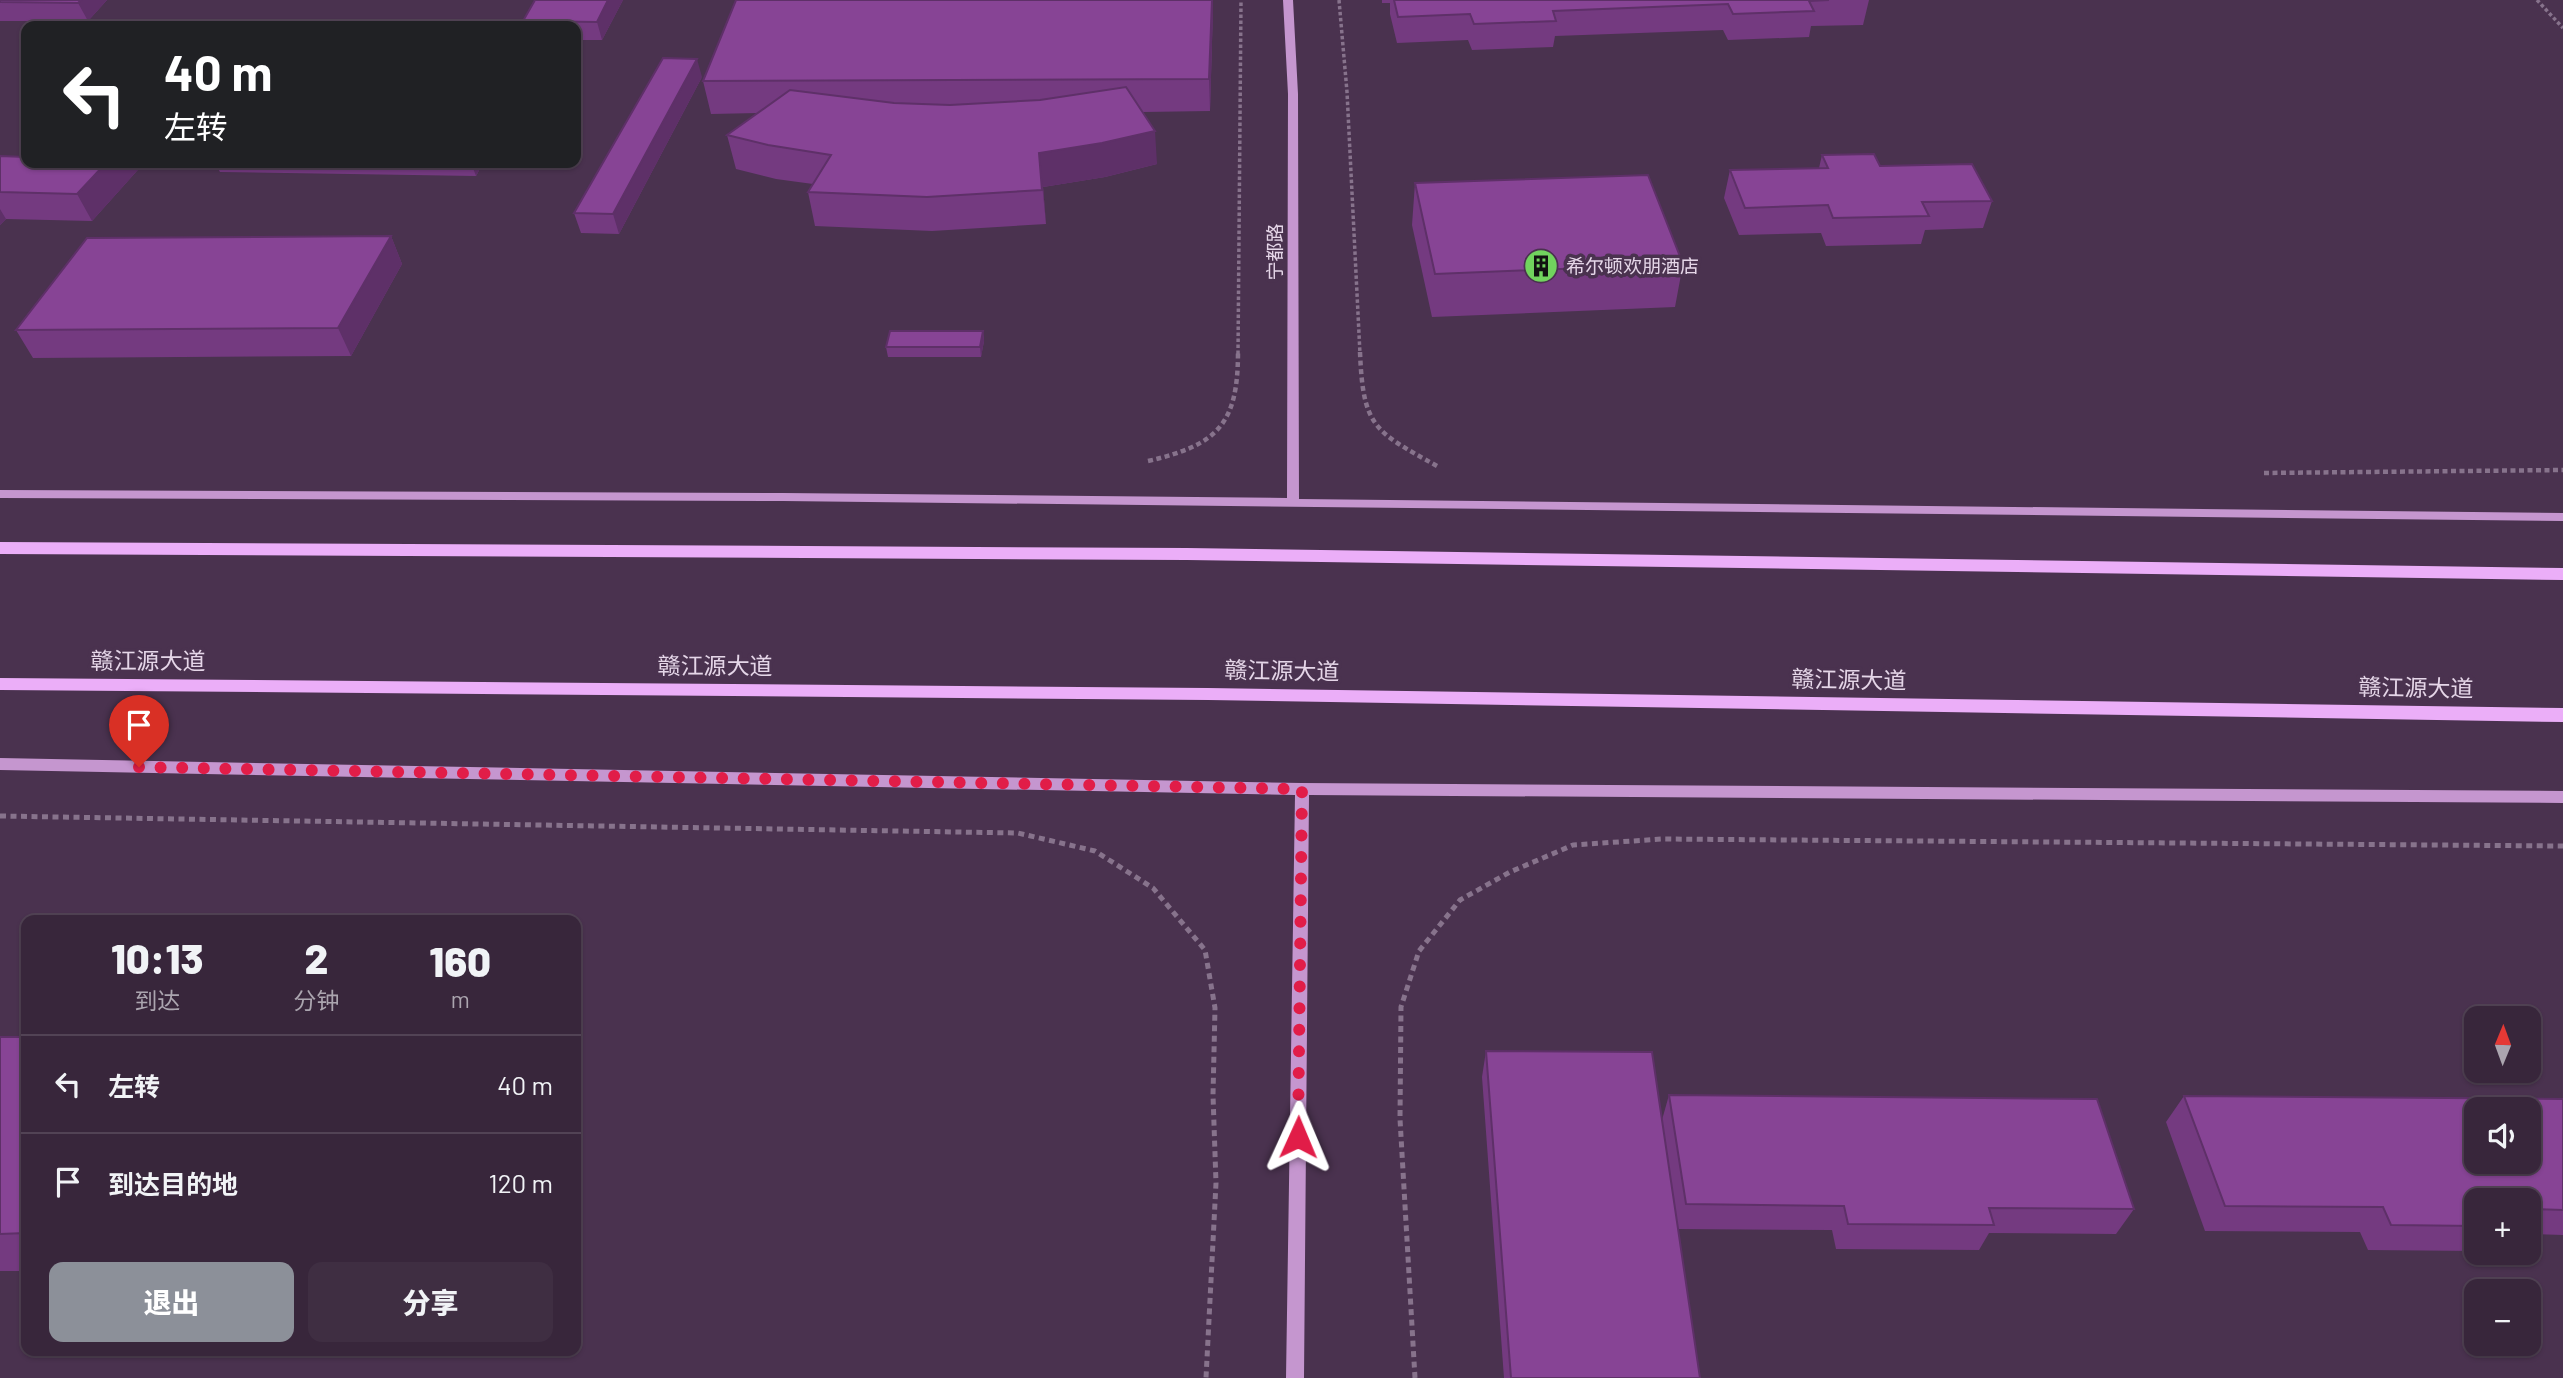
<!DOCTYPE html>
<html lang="zh">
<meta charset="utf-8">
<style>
body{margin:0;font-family:Barlow,"Noto Sans SC",sans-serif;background:#3f2e42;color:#f1f3f6;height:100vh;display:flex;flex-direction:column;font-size:26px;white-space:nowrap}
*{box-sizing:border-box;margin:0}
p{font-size:23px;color:#aba5af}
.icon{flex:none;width:38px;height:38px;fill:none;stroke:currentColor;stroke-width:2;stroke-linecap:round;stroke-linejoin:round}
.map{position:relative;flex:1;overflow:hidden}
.panel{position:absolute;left:21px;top:915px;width:560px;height:441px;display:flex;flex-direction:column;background:#38263b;border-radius:14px;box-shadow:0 2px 5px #0004,0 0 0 2px #524355}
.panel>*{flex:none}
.hud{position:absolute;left:21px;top:21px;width:560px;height:147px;border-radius:14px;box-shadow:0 2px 5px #0004,0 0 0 2px #524355;background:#202124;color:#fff;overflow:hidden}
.needle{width:46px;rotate:1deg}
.tools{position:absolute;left:2464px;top:1006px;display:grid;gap:14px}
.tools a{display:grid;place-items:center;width:77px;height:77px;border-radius:14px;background:#38263b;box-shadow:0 2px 5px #0004,0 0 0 2px #524355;font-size:35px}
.pin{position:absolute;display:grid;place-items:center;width:60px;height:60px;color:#fff;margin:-72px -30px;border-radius:50% 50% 50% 0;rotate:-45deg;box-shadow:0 0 7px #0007}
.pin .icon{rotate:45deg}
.me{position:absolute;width:77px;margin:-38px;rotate:1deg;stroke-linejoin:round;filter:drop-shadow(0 0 5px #0008)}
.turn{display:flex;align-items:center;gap:24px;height:147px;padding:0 28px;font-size:32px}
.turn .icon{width:91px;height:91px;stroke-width:2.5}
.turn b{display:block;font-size:49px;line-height:60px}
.eta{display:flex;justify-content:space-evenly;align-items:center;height:119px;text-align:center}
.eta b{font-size:42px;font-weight:800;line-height:49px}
.primary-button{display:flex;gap:14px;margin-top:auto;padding:14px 28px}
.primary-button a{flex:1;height:80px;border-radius:14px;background:#8c9099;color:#fff;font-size:28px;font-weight:800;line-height:80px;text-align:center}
.primary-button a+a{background:#3f2e42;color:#f1f3f6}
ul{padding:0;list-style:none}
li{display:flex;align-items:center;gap:21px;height:98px;padding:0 28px;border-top:2px solid #524355}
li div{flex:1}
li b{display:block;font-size:26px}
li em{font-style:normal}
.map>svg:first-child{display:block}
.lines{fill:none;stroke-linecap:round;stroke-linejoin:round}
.path-far2{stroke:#87738c;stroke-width:3.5;stroke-dasharray:3.5 2.5;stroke-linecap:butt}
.path-far1{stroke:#87738c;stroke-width:4.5;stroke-dasharray:5 3.5;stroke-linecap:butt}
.path{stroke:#87738c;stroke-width:5;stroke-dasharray:6 4.5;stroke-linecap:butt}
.secondary{fill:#c596cf;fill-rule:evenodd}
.primary{fill:#ebaef8;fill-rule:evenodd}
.wall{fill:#743a80}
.shaded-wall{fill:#5e3068}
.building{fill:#874495;stroke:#5e3068;stroke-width:2;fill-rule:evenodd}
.route{stroke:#e11d48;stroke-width:12;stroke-dasharray:0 21.6}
.labels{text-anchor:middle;stroke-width:7;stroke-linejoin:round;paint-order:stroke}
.far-street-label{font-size:19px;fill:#e5d6e8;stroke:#4a324f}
.far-poi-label{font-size:19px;fill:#e5d6e8;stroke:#4a324f;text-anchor:start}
.street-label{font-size:23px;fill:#e5d6e8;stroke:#4a324f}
</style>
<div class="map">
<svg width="2563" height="1378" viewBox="0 0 2563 1378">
<rect width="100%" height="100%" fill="#4a324f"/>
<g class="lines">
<path class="path-far2" d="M1339,0L1347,92L1360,354
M2537,0L2563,28
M1238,354L1241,0"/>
<path class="path-far1" d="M1360,352C1363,427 1374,431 1437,466
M1148,461C1218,445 1238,424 1238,352
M2264,473L2563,470"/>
<path class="path" d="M0,816L1018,833L1095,851L1153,888L1205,950L1215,1008L1213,1095L1216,1183L1206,1378
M1415,1378L1400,1119L1401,1007L1419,951L1460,900L1510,872L1573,845L1662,839L2563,846"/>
<path class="secondary" d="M1283,0H1293L1298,94L1299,499L2563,513V521L783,501L0,498V490L783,493L1287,498L1288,94Z
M0,758L1302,783L2563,791V803L1309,795L1304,1378H1286L1295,795L0,770Z"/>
<path class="primary" d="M0,542L1187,548L2563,568V580L1187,560L0,554Z
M0,678L1208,688L2563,708V722L1208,700L0,690Z"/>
</g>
<path class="wall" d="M0,0H107L88,21H0Z
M623,0L602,40H576V26H524L523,21Z
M1382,0H1869L1863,25L1811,26L1809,37L1728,40L1723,30L1555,36L1553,47L1472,50L1468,40L1397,43L1390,14V3H1382Z
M1213,8L1210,111L1143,112L1157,164L1105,177L1043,187L1046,224L932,231L815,226L808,192L813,184L776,179L736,169L727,135L758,113L711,114L703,81Z
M702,77L619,234L581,233L574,213Z
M1822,155L1880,166L1992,201L1983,228L1925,230L1921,244L1826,246L1821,233L1739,235L1724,198L1730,170L1819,168Z
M0,156L144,163L92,221L6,219L0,225Z
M215,163H483L476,176L220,172Z
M1415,183L1683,264L1675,307L1432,317L1412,225Z
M391,236L402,264L351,356L33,358L16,330Z
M983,331L984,341L981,357H888L886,347Z
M0,1037H26V1271H0Z
M1486,1051L1662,1120L1669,1095L2134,1209L2116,1234L1989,1233L1979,1250L1836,1249L1832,1230L1678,1229L1700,1378H1504L1482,1077Z
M2184,1096L2563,1099V1235L2529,1234V1200H2476V1251L2368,1250L2360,1232L2205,1231L2166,1122Z"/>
<path class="shaded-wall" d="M81,0H107L88,21L78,3Z
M608,0H623L602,40L597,22Z
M1212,0H1213V8L1210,111L1209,79Z
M697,59L702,77L619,234L613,214Z
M1155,131L1157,164L1105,177L1043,187L1046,224L1039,153Z
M106,163H144L92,221L77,194Z
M471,163H483L476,176Z
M0,209L6,219L0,225Z
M391,236L402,264L351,356L338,328Z
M983,331L984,341L981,357L980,347Z"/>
<path class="building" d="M0,0H81L78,3L0,2Z
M535,0H608L597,22L523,21Z
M736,0H1212L1209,79L703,81Z
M1394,0H1829L1809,1L1814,11L1733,14L1728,4L1553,11L1556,21L1474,24L1470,14L1398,17Z
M663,58L697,59L613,214L574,213Z
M1126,87L1155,131L1102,143L1039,153L1042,190L927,197L808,192L831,155L768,145L727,135L790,90L894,103L950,105L1040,100Z
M1874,154L1880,166L1972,164L1992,201L1922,202L1929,216L1833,218L1828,205L1745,208L1730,170L1828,168L1822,155Z
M0,156L26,157V163H106L77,194L0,192Z
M1648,175L1683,264L1435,274L1415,183Z
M391,236L338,328L16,330L87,238Z
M890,331H983L980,347H886Z
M0,1037H26V1233L0,1234Z
M1486,1051L1652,1052L1700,1378H1511Z
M1669,1095L2097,1099L2134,1209L1989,1208L1994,1225L1848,1224L1844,1206L1686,1204Z
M2184,1096L2563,1099V1210L2529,1209V1200H2476V1226L2391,1225L2383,1207L2225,1206ZM2476,1110H2529V1162H2476Z
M2529,1211L2536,1227L2529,1226Z"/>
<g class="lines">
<path class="route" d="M139,767L1302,789L1298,1137"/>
</g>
<defs>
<g id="building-disc" transform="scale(1.75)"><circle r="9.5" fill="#71d35e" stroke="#4a324f"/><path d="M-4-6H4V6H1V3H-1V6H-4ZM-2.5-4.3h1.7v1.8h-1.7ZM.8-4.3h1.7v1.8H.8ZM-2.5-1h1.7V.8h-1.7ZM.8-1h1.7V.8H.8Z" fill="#111"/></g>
</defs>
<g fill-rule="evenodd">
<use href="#building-disc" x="1541" y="266"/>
</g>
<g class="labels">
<g class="far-street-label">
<text transform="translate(1275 252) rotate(-90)" y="7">宁都路</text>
</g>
<g class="far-poi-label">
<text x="1566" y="273">希尔顿欢朋酒店</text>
</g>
<g class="street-label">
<text x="148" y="669">赣江源大道</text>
<text x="715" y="674">赣江源大道</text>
<text transform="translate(1282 671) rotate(1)" y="8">赣江源大道</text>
<text transform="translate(1849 680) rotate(1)" y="8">赣江源大道</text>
<text transform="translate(2416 688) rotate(1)" y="8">赣江源大道</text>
</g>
</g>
</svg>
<div class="tools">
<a><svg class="needle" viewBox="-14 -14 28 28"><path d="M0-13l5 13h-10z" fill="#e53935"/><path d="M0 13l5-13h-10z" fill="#aba5af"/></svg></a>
<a><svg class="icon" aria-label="sound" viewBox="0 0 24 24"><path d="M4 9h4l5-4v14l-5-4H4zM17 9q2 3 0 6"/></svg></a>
<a>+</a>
<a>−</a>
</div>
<div class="pin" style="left:139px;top:767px;background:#d93025"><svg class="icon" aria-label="arrive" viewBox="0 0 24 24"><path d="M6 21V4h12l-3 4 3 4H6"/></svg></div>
<svg class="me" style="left:1298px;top:1137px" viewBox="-20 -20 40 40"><path d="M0-17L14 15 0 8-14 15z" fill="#e11d48" stroke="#fff" stroke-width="4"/></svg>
<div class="hud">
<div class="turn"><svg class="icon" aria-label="left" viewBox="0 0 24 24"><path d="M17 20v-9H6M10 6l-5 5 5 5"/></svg><div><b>40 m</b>左转</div></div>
</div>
<section class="panel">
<div class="eta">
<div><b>10:13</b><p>到达</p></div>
<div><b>2</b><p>分钟</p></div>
<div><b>160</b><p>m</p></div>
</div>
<ul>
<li><svg class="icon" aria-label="left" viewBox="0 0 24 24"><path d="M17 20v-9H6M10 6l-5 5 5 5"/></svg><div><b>左转</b></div><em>40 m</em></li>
<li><svg class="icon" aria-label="arrive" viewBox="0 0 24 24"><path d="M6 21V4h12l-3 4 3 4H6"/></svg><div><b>到达目的地</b></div><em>120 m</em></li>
</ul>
<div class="primary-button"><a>退出</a><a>分享</a></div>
</section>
</div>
